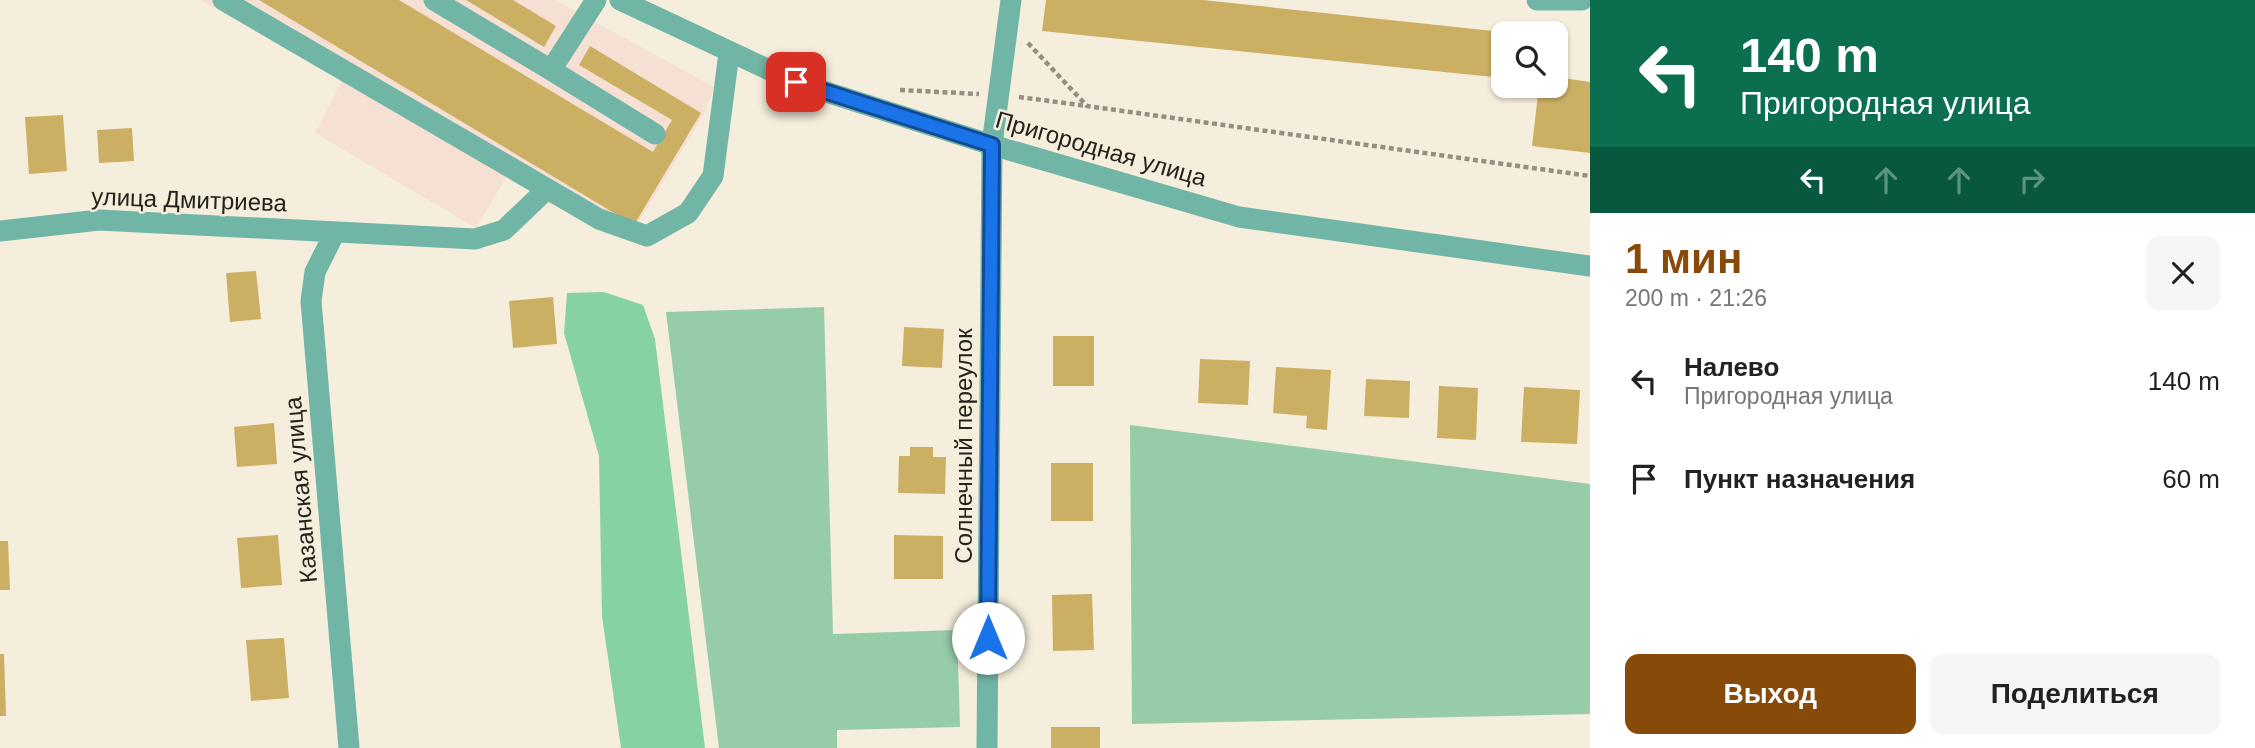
<!DOCTYPE html>
<html lang="ru">
<meta charset="utf-8">
<style>
body{margin:0;font-family:Arial,sans-serif;background:#f6f6f6;color:#222;height:100vh;display:flex;flex-direction:column;font-size:26px;white-space:nowrap}
*{box-sizing:border-box;margin:0}
p{font-size:23px;color:#767676}
.icon{flex:none;width:38px;height:38px;fill:none;stroke:currentColor;stroke-width:2;stroke-linecap:round;stroke-linejoin:round}
.map{position:relative;flex:1;overflow:hidden}
.side{display:flex;flex-direction:column;background:#fff;width:665px}
.side>*{flex:none}
.guide{background:#0b6e4f;color:#fff;overflow:hidden}
.tools{position:absolute;left:1491px;top:21px;display:grid;gap:14px}
.tools a{display:grid;place-items:center;width:77px;height:77px;border-radius:14px;background:#fff;box-shadow:0 2px 5px #0004;font-size:35px}
.pin{position:absolute;display:grid;place-items:center;width:60px;height:60px;color:#fff;margin:-30px;border-radius:14px;box-shadow:0 4px 10px #0006}
.me{position:absolute;width:77px;margin:-38px;rotate:0deg;stroke-linejoin:round;filter:drop-shadow(0 0 5px #0008)}
.turn{display:flex;align-items:center;gap:24px;height:147px;padding:0 35px;font-size:32px}
.turn .icon{width:91px;height:91px;stroke-width:2.5}
.turn b{display:block;font-size:49px;line-height:60px}
.lanes{display:flex;align-items:center;height:66px;padding:0 35px;background:#0003;justify-content:center;gap:35px;direction:ltr}
.lanes .off{opacity:.35}
.round{display:grid;place-items:center;flex:none;width:74px;height:74px;border-radius:14px;background:#f6f6f6}
.head{display:flex;align-items:center;justify-content:space-between;height:119px;padding:0 35px}
h1{font-size:42px;font-weight:600;line-height:52px;color:#874a08}
.button{display:flex;gap:14px;margin-top:auto;padding:14px 35px}
.button a{flex:1;height:80px;border-radius:14px;background:#874a08;color:#fff;font-size:28px;font-weight:600;line-height:80px;text-align:center}
.button a+a{background:#f6f6f6;color:#222}
ul{padding:0;list-style:none}
li{display:flex;align-items:center;gap:21px;height:98px;padding:0 35px}
li div{flex:1}
li b{display:block;font-size:26px}
li em{font-style:normal}
main{display:flex;flex:1;min-height:0}
.map>svg:first-child{display:block}
.industrial{fill:#f6dfd3}
.green{fill:#97cca9}
.forest{fill:#87d2a3}
.building{fill:#cbb064}
.lines{fill:none;stroke-linecap:round;stroke-linejoin:round}
.path{stroke:#948f82;stroke-width:4.5;stroke-dasharray:5 3.5;stroke-linecap:butt}
.minor{stroke:#71b5a7;stroke-width:21}
.route-casing{stroke:#114b97;stroke-width:18}
.route{stroke:#1a73e8;stroke-width:12}
.labels{text-anchor:middle;stroke-width:5;stroke-linejoin:round;paint-order:stroke}
.street-label{font-size:24px;fill:#26231c;stroke:#f5eedc}
</style>
<main>
<div class="map">
<svg width="1590" height="748" viewBox="0 0 1590 748">
<rect width="100%" height="100%" fill="#f5eedc"/>
<path class="industrial" d="M201,0H555L714,87L706,111L628,240L507,176L476,228L315,133L342,81Z"/>
<path class="green" d="M824,307L833,634L957,630L960,727L837,730V748H719L666,312Z
M1130,425L1590,484V714L1132,724Z"/>
<path class="forest" d="M604,292L643,305L655,339L705,748H621L602,616L599,456L564,333L567,293Z"/>
<path class="building" d="M259,0H399L653,152L672,120L579,65L590,46L701,113L634,225Z
M466,0H513L556,26L544,47Z
M1046,0H1203L1512,33H1503V78L1042,31Z
M1556,77L1590,82V153L1532,146L1539,86H1556Z
M63,115L67,171L29,174L25,117Z
M132,128L134,161L99,163L97,130Z
M256,271L261,319L230,322L226,273Z
M553,297L557,344L513,348L509,301Z
M904,327L944,329L942,368L902,366Z
M1053,336H1094V386H1053Z
M1200,359L1250,361L1248,405L1198,403Z
M1276,367L1331,370L1327,430L1306,428L1307,416L1273,413Z
M1366,379L1410,381L1409,418L1364,416Z
M1439,386L1478,388L1476,440L1437,438Z
M1524,387L1580,390L1577,444L1521,442Z
M274,423L277,464L237,467L234,427Z
M910,447H933V457H946L945,494L898,493L899,456H910Z
M1051,463H1093V521H1051Z
M278,535L282,585L241,588L237,538Z
M894,535L943,536V579H894Z
M0,541H8L10,590H0Z
M1092,594L1094,650L1053,651L1052,595Z
M284,638L289,698L251,701L246,640Z
M0,654H4L6,716H0Z
M1051,727H1100V748H1051Z"/>
<g class="lines">
<path class="path" d="M1028,43L1087,106L1590,176
M900,90L979,94
M1019,97L1087,106"/>
<path class="minor" d="M223,0L599,219L647,236L688,213L713,176L729,53
M434,0L551,70L596,0
M620,0L795,82L992,145L1239,217L1590,266
M1537,0H1582
M551,70L655,134
M0,231L99,220L475,239L504,230L547,189
M335,232L315,272L311,301L349,748
M987,748L992,145L1011,0"/>
</g>
<g class="lines">
<g class="route-casing">
<path id="route" d="M796,82L992,145L988,638"/>
</g>
<use href="#route" class="route"/>
</g>
<g class="labels">
<g class="street-label">
<text transform="translate(1101 149) rotate(16)" y="8">Пригородная улица</text>
<text transform="translate(189 200) rotate(2)" y="8">улица Дмитриева</text>
<text transform="translate(964 446) rotate(-90)" y="8">Солнечный переулок</text>
<text transform="translate(301 490) rotate(-95)" y="8">Казанская улица</text>
</g>
</g>
</svg>
<div class="tools">
<a><svg class="icon" aria-label="search" viewBox="0 0 24 24"><circle cx="10" cy="10" r="6"/><path d="M15 15l6 6"/></svg></a>
</div>
<div class="pin" style="left:796px;top:82px;background:#d93025"><svg class="icon" aria-label="arrive" viewBox="0 0 24 24"><path d="M6 21V4h12l-3 4 3 4H6"/></svg></div>
<svg class="me" style="left:988px;top:638px" viewBox="-20 -20 40 40"><circle r="19" fill="#fff"/><path d="M0-13L10 11 0 6-10 11z" fill="#1a73e8"/></svg>
</div>
<section class="side">
<div class="guide">
<div class="turn"><svg class="icon" aria-label="left" viewBox="0 0 24 24"><path d="M17 20v-9H6M10 6l-5 5 5 5"/></svg><div><b>140 m</b>Пригородная улица</div></div>
<div class="lanes"><svg class="icon" aria-label="left" viewBox="0 0 24 24"><path d="M17 20v-9H6M10 6l-5 5 5 5"/></svg><svg class="icon off" aria-label="ahead" viewBox="0 0 24 24"><path d="M12 20V5M6 11l6-6 6 6"/></svg><svg class="icon off" aria-label="ahead" viewBox="0 0 24 24"><path d="M12 20V5M6 11l6-6 6 6"/></svg><svg class="icon off" aria-label="right" viewBox="0 0 24 24"><path d="M7 20v-9h11M14 6l5 5-5 5"/></svg></div>
</div>
<div class="head"><div><h1>1 мин</h1><p>200 m · 21:26</p></div><a class="round"><svg class="icon" aria-label="close" viewBox="0 0 24 24"><path d="M6 6l12 12M18 6L6 18"/></svg></a></div>
<ul>
<li><svg class="icon" aria-label="left" viewBox="0 0 24 24"><path d="M17 20v-9H6M10 6l-5 5 5 5"/></svg><div><b>Налево</b><p>Пригородная улица</p></div><em>140 m</em></li>
<li><svg class="icon" aria-label="arrive" viewBox="0 0 24 24"><path d="M6 21V4h12l-3 4 3 4H6"/></svg><div><b>Пункт назначения</b></div><em>60 m</em></li>
</ul>
<div class="button"><a>Выход</a><a>Поделиться</a></div>
</section>
</main>
